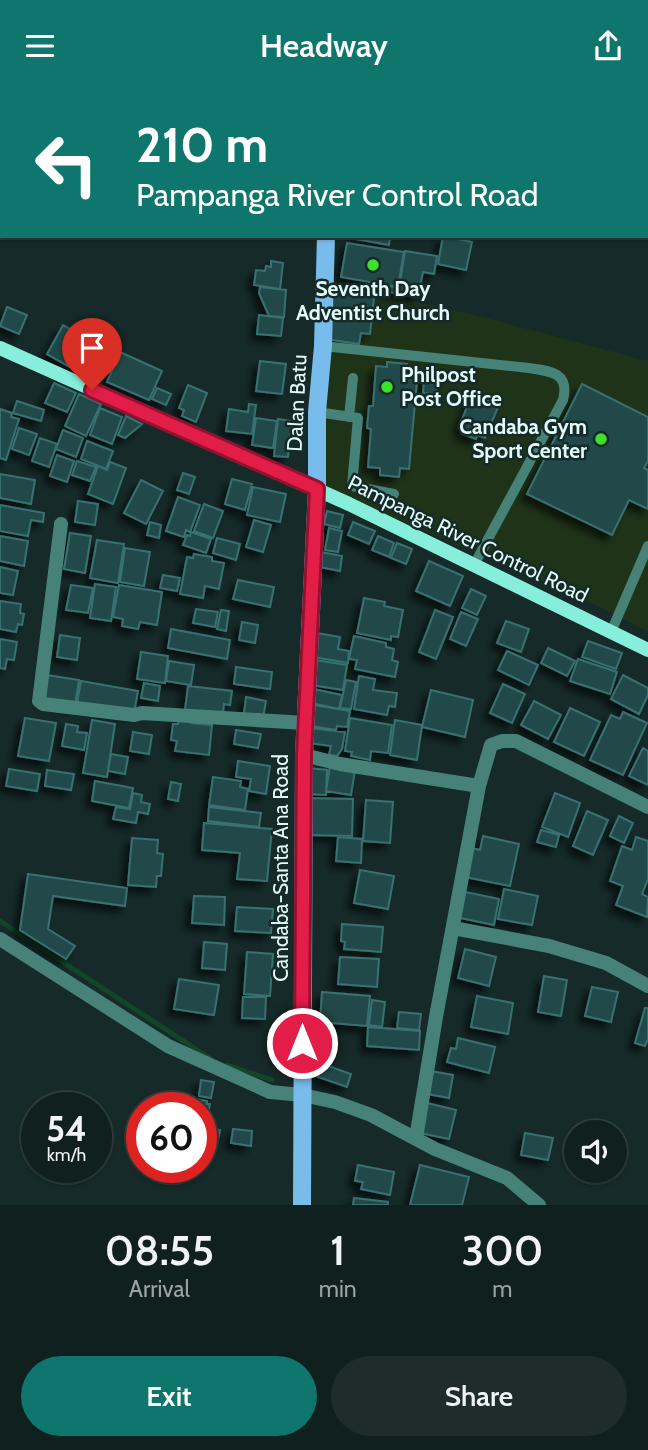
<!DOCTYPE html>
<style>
body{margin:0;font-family:Cabin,sans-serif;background:#1e2d2c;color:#f1f3f6;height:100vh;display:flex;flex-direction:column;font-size:26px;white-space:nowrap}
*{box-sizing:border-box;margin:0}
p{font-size:23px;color:#9ca3a4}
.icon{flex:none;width:38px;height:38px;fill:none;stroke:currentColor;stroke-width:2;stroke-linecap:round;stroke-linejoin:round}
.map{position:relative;height:1114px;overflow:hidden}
.side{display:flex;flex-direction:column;background:#10201f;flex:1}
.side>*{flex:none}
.banner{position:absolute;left:0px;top:0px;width:649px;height:147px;box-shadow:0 2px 5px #0004,0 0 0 2px #303e3d;background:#0f766e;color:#fff;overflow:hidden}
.fabs{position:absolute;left:564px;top:1029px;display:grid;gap:14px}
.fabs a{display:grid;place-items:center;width:63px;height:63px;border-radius:50%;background:#10201f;box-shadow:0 2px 5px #0004,0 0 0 2px #303e3d;font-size:35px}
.speed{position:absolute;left:21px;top:1001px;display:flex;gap:14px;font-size:35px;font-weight:700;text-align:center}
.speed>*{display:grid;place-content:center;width:91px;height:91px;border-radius:50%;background:#10201f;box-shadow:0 2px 5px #0004,0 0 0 2px #303e3d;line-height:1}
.speed small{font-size:18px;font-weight:400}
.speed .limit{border:10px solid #d22;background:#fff;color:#111}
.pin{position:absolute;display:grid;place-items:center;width:60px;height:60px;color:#fff;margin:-72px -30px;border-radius:50% 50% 50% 0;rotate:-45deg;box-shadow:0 0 7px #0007}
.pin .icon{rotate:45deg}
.me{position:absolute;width:77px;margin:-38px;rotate:0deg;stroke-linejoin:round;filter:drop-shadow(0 0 5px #0008)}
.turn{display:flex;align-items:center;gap:24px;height:147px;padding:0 21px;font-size:32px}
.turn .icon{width:91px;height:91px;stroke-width:2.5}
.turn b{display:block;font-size:49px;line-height:60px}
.eta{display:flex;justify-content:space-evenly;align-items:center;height:119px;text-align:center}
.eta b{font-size:42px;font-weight:600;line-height:49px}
.cta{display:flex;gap:14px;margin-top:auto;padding:14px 21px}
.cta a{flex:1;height:80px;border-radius:42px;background:#0f766e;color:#fff;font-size:28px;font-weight:600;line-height:80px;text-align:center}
.cta a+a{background:#1e2d2c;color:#f1f3f6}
header{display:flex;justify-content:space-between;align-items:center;height:91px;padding:0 21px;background:#0f766e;color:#fff;font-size:32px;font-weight:600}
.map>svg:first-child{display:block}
.green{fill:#1f3319}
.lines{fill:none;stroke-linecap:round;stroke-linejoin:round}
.stream{stroke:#134528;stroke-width:5}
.building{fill:#244848;stroke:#397171;stroke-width:2;filter:url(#shadow)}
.service{stroke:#478278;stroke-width:10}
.minor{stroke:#478278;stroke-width:14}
.secondary{stroke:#86eedb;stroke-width:14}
.primary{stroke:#78bcec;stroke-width:18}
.route-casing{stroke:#92132f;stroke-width:18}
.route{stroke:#e11d48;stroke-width:12}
.poi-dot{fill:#3ce128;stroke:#152a29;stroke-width:2.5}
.labels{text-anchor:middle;stroke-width:5;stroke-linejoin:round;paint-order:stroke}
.poi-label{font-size:21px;font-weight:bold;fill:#e2fbf9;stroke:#152a29}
.street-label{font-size:21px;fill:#e2fbf9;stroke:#152a29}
</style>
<header><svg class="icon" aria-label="menu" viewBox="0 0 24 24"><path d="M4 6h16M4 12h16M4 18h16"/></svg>Headway<svg class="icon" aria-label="share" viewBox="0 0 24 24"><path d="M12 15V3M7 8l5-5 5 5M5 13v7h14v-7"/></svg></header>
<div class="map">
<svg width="648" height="1114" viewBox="0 0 648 1114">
<defs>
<filter id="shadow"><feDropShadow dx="-6" dy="6" stdDeviation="3.5" flood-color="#0009"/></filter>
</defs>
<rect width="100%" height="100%" fill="#152a29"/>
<path class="green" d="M328,188L381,198L387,204L483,226L648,270V541L600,516L320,395Z"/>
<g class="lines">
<path class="stream" d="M0,830L211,968
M227,974L272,989"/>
</g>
<path class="building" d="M355,145H390L389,154L355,148Z
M443,145L472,151L466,179L438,173Z
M347,152L404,161L398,196L341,186Z
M405,160L437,165L434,183L423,181L418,206L388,201V195L399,197Z
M271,170L283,172L280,198L254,194L256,179L265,180L266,175L271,176Z
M347,195L375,198L370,243L361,242L359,253L326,248L332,199L346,201Z
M260,196L286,199L284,226L269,225L259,202Z
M7,216L27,224L19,243L0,235Z
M259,224L283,227L281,245L257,243Z
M63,234L91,250L75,279L47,263Z
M89,255L111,265L103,284L81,274Z
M120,261L162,280L149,309L107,291Z
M260,270L286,273L282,303L256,300Z
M387,271L407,273L406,278L418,279L409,378L400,377L399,386L380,384V377L368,376L371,338L367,337L369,315H373L376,275L387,276Z
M425,278L438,279L436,303L423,302Z
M54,292L76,302L67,321L45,312Z
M582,293L648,326V370L644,377L648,379V418L629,409L612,444L527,403Z
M188,294L207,302L196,331L182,325L184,319L179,317Z
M157,297L171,303L166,314L152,308Z
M79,303L101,313L86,345L65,335Z
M472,303L499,314L485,347L477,344L476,348L462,343L464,339L459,336Z
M17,310L44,319L41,330L13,322Z
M249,313L256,314L252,343L226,340L229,318L248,321Z
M100,317L122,326L112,353L90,344Z
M0,318L12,322L11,326L19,328L6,369L0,367Z
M126,325L142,333L125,347L118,344Z
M256,327L277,330L273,357L252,354Z
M278,328L292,330L288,366L274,365Z
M19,337L37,343L29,364L12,358Z
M63,339L83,347L76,366L56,358Z
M40,347L57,353L49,376L32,370Z
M87,350L113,360L106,378L81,368Z
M57,364L74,370L67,391L50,385Z
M77,370L96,376L90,390L72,384Z
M110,371L126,377L113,413L88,403L98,375L107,379Z
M183,382L195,386L189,403L177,399Z
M0,383L35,389L31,413L0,407Z
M232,388L252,393L245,419L225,413Z
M141,389L163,400L146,433L124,422Z
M253,396L286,403L280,431L247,424Z
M178,406L200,414L190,441L186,439L184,446L166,440Z
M78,410L98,413L95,434L75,431Z
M204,413L223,420L213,447L194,440Z
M0,414L44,422L43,431L31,429L28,445L0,440Z
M327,420L343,424L340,437L324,433Z
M254,429L271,434L263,461L246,456Z
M150,431L161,434L159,447L147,444Z
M353,431L375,440L369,453L348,444Z
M329,437L342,440L338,461L325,459Z
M191,441L211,448L206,462L183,454L187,444L190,445Z
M70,442L91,445L85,482L64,478Z
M0,445L28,450L24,475L0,470Z
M378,445L394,452L389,466L372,459Z
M217,447L240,453L236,469L213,462Z
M97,449L124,453L118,492L90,487Z
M397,452L412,458L406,473L391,467Z
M125,457L150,461L144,495L120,491Z
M321,461L342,465L340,480L319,476Z
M194,463L212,466V470L224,472L219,498L205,495L203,507L180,503L187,466L193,467Z
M429,470L463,485L450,515L416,500Z
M0,476L18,480L13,504L0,502Z
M163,484L180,487L177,500L160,497Z
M238,489L274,496L270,516L233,508Z
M95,493L116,496L111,530L90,527Z
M71,494L93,497L88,522L66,519Z
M119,494L162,501L157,534L140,531L138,538L122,535L123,528L113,526Z
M471,498L486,505L477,524L462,517Z
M364,507L385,511L384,515L403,519L398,546L391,545V549L357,542Z
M0,510L21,513L20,522L24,523L22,534L18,533L16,541L0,538Z
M196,518L218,521L215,536L193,532Z
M221,519L229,520L226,540L217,538Z
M435,519L453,526L436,568L419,561Z
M461,521L478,528L466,555L450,548Z
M506,530L529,538L521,561L497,552Z
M242,531L258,534L255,552L239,549Z
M171,538L230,549L227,568L168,557Z
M317,542L340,546L338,558L349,560L348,572L313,566Z
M60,544L80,547L77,569L57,566Z
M354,545L386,552V556L394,558L392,569L398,571L395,586L355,578L357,569L349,568Z
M0,548L17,551L14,569L7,568L5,578L0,577Z
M588,550L622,562L616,578L582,566Z
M548,557L575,570L567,585L541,572Z
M507,560L538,574L529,594L498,579Z
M141,561L168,565L165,592L137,588Z
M578,568L617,581L610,603L570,590Z
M315,569L347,574L343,599L311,594Z
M169,570L194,574L191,594L166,590Z
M236,576L272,581L270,598L234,593Z
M47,584L79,589L75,614L43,608Z
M623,584L648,597V604L639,623L611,608Z
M359,585L375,588L373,599L397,602L395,616L389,615L387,624L354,618Z
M346,589L356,591L351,618L340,617Z
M81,590L138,600L134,622L77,612Z
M144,592L160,595L158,610L141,607Z
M503,593L525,603L512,632L490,622Z
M188,595L232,600L230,614L224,613L223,623L185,619Z
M313,598L342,604L339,618L311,612Z
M431,599L473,609L465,646L422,636Z
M246,606L266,610L263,627L244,623Z
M534,610L561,624L548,648L521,634Z
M314,614L350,620L347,636L337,635L336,639L310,635Z
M570,617L600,631L584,665L554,651Z
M623,621L647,632L623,684L590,669L611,624L620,628Z
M179,626L191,632L212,634L209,664L175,660L177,650L171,649L173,633H178Z
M25,627L56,632L49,670L18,665Z
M350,627L392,634L388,662L371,660L370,669L351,665L352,661L345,660Z
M92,629L115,633L107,686L83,682Z
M395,629L422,634L417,669L390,664Z
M66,633L78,635L77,641L87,642L84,659L62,655Z
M310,637L345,641L342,658L337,665L329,664L331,655L308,652Z
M236,639L261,643L258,657L234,653Z
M133,641L152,644L149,663L130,660Z
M643,657L648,660V694L629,685Z
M111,663L128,666L125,683L108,680Z
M238,670L270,675L266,703L249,700L251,688L236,686Z
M330,675L355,679L351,704L326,700Z
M309,677L327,679L326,704L307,703Z
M9,678L40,683L37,700L6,695Z
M47,679L74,683L71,699L45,695Z
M213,686L241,690L240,696L248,698L245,719L209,714Z
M95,690L133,697L129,717L92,710Z
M171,691L181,693L178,710L168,708Z
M133,702L142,704L141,711L150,713L148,723L138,721L136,732L113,728L116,716L130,718Z
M555,702L580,712L568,746L542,736Z
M306,707L353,708L352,745L306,744Z
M366,709L393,711L390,752L363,750Z
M209,716L261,722L259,736L208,730Z
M587,720L608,729L593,764L573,755Z
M619,725L633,732L624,752L610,745Z
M204,732L272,738L267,790L237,788L240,762L202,759Z
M541,739L559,744L556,756L537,751Z
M483,745L519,753L510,795L465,786L471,757L480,759Z
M338,746L362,748L361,772L336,770Z
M636,746L648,750V788L642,803L648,806L647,826L616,814L623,795L610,790L622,755L632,759Z
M132,747L158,749L157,762L163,763L161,785H157L156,796L128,794Z
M360,779L394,785L388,818L354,812Z
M28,783L127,797L125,815L53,805L48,838L75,855L66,868L20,839Z
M504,798L538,805L532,834L498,828Z
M465,801L499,808L494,834L460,827Z
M194,805L225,806L224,834L192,832Z
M237,816L273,818L271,842L235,840Z
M342,833L383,836L381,861L344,858L345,851L341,850Z
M204,851L227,853L225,879L202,877Z
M465,858L496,866L489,895L458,887Z
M247,861L273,863L270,905L244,903Z
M340,866L379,868L377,896L338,893Z
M544,885L567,889L561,925L538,921Z
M179,888L219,894L214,924L174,918Z
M592,896L618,901L611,931L585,925Z
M322,901L370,905L367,935L320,931Z
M477,905L513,912L508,943L471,936Z
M243,906H266L265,928L242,927Z
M372,909L385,911L382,936L369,934Z
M645,917H648V948L645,955L635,952Z
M399,921L421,923L419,939L397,937Z
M368,936L420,940L419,959L367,955Z
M458,947L495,956L489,982L447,971L451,957L456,958Z
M323,973L351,983L347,996L318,986Z
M431,980L453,984L449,1007L427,1003Z
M201,989L214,991L211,1007L199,1005Z
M195,1008L207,1010V1013H210L207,1028L201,1027V1017H193Z
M427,1012L456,1019L449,1048L420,1042Z
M201,1036L220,1039L217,1053L201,1050Z
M233,1038L252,1040L251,1055L231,1052Z
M525,1042L553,1047L548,1069L521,1064Z
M358,1074L394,1081L390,1104L361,1098L363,1091L355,1090Z
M420,1074L469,1086L462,1114H410Z
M354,1107L388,1111V1114H353Z"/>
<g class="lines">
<path class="service" d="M323,255L529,277C551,280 570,282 563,309L474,474
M317,321L358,327L352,395L394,403
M349,326L353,287
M611,541L648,455"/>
<path class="minor" d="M560,0L565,2
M61,433L39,610L43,613L134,624L142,622L305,632
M304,664L340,673L479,695
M453,837L549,855L606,872L648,895
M0,848L168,955L270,1001L302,1004L335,1011L371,1024L435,1058L507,1087L539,1114
M416,1047L436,926L479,695L491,654L502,650H516L648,716"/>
<path class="secondary" d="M0,257L349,413L648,559"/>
<path class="primary" d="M329,0V2
M302,1114L304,664L317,398V321L323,255L326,145"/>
</g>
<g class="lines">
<g class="route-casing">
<path id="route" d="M92,299L317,398L304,664L302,952"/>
</g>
<use href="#route" class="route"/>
</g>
<g class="poi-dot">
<circle cx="373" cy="174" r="7"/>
<circle cx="387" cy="296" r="7"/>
<circle cx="601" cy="348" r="7"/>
</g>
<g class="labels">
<g class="poi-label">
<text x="373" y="205">Seventh Day<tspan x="373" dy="24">Adventist Church</tspan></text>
<text x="401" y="291" text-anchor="start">Philpost<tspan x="401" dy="24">Post Office</tspan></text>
<text x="587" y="343" text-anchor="end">Candaba Gym<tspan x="587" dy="24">Sport Center</tspan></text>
</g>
<g class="street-label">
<text transform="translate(297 312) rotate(-87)" y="7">Dalan Batu</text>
<text transform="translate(468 448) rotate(26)" y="7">Pampanga River Control Road</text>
<text transform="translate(281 777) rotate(-90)" y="7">Candaba-Santa Ana Road</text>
</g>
</g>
</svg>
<div class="fabs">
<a><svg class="icon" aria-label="sound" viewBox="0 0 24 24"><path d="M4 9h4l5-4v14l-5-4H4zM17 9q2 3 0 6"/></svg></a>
</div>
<div class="speed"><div>54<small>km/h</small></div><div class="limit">60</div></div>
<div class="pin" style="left:92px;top:299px;background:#d93025"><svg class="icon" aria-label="arrive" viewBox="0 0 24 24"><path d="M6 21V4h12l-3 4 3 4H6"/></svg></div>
<svg class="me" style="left:302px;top:952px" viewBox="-20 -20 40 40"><circle r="17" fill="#e11d48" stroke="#fff" stroke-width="3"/><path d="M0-11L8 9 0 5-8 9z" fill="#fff"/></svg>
<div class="banner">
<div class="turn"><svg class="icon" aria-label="left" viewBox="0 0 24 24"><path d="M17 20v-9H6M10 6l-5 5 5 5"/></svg><div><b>210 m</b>Pampanga River Control Road</div></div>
</div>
</div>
<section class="side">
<div class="eta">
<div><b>08:55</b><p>Arrival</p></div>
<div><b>1</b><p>min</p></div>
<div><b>300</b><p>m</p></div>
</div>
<div class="cta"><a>Exit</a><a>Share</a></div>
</section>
